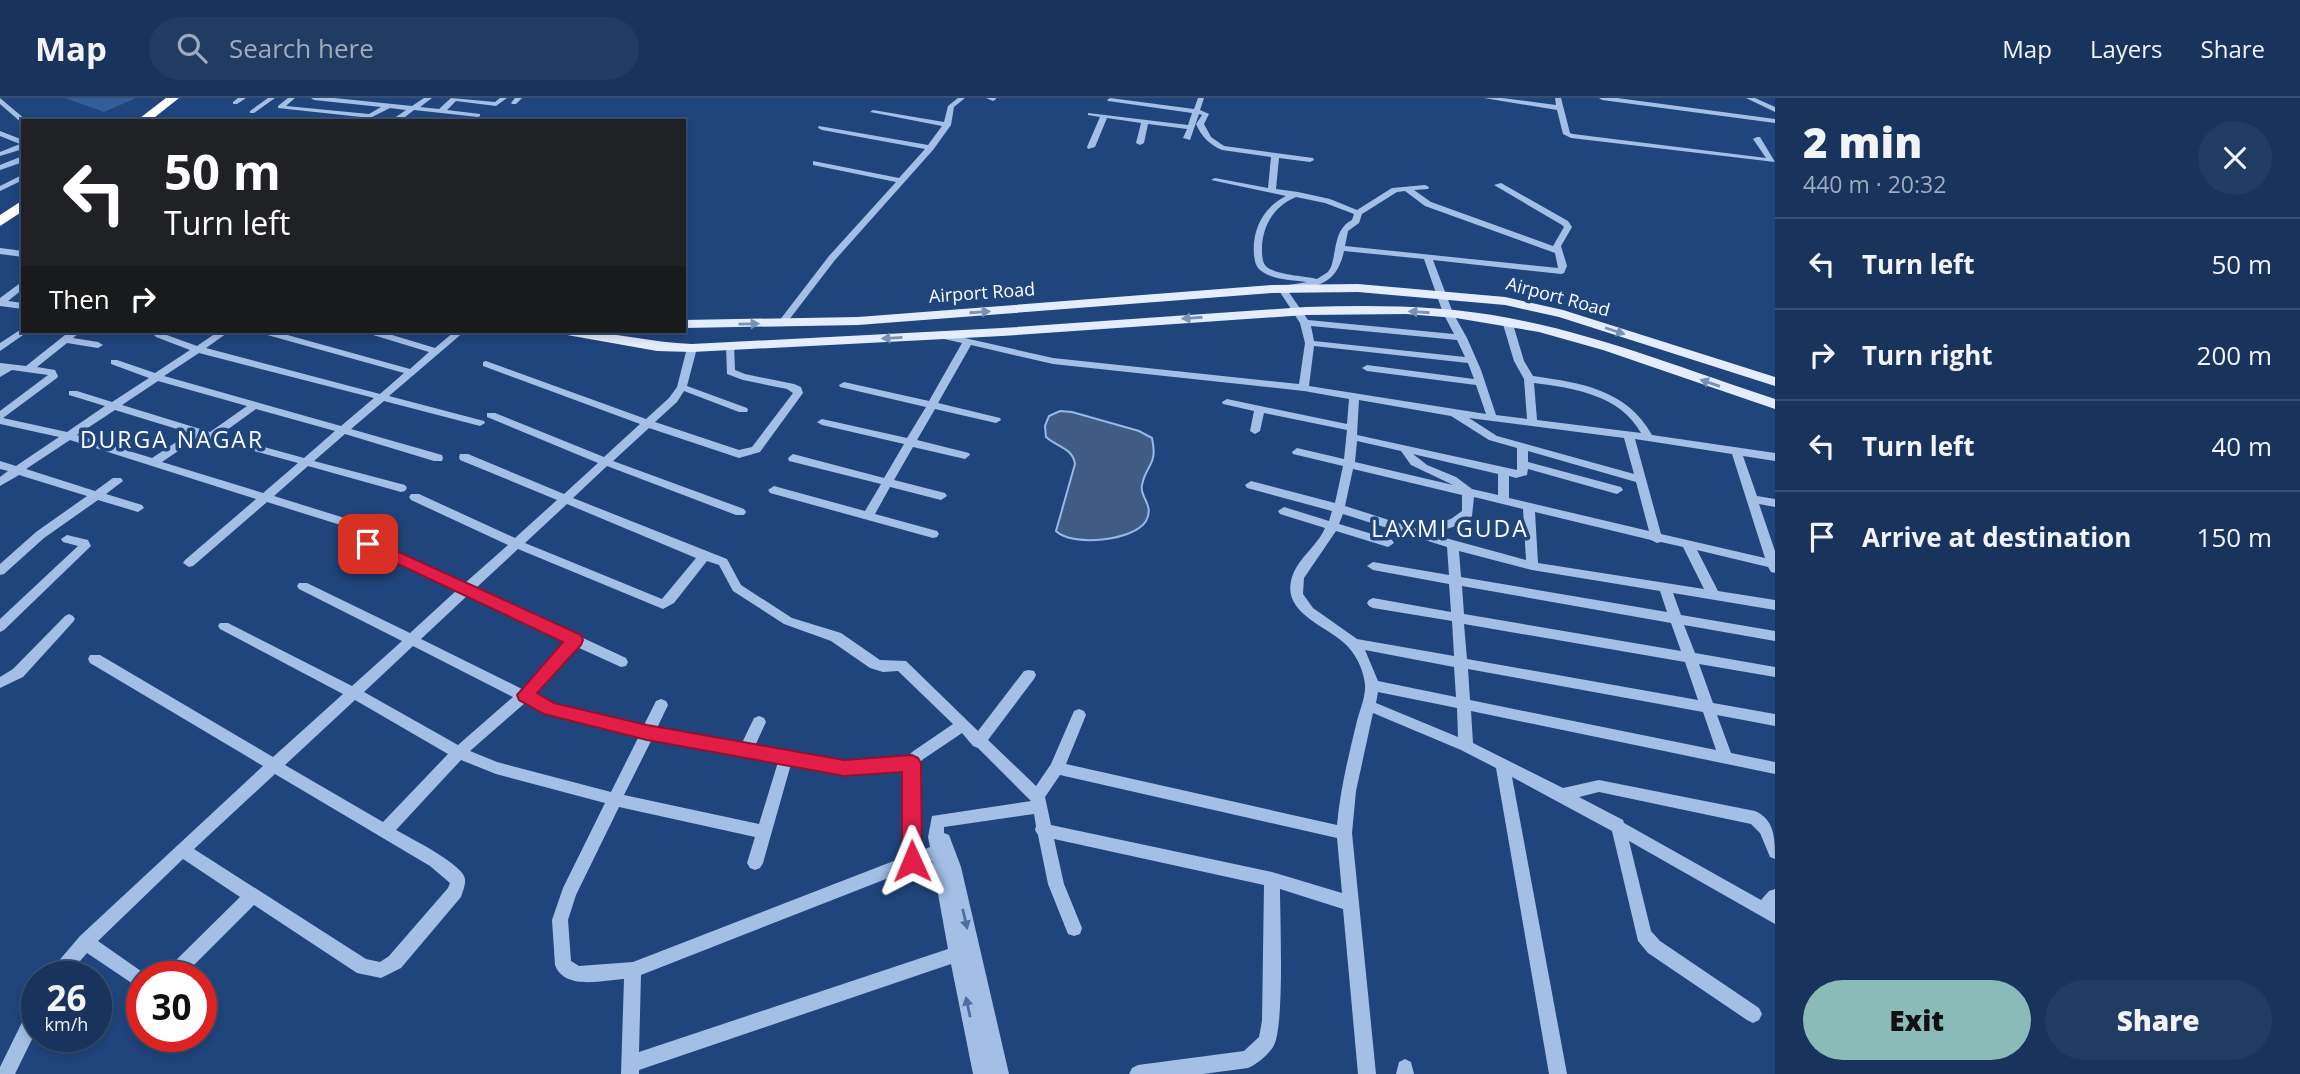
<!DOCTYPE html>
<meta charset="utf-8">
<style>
body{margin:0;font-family:"Open Sans",sans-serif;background:#213c63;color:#f1f3f6;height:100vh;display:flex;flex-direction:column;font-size:26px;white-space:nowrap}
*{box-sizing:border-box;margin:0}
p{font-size:23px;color:#9faabc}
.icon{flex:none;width:38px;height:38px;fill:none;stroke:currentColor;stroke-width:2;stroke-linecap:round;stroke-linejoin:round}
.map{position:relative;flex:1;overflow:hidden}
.sheet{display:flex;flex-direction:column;background:#18345d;width:525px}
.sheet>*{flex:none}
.top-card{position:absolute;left:21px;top:21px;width:665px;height:214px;border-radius:0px;box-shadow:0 4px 10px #0003,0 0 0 2px #364f72;background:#202124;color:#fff;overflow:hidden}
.speed{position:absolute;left:21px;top:863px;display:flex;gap:14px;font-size:35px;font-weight:700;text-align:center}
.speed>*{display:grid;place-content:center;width:91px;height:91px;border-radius:50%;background:#18345d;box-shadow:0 4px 10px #0003,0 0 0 2px #364f72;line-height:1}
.speed small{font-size:18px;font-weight:400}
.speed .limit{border:10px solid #d22;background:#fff;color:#111}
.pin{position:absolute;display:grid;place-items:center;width:60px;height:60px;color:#fff;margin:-30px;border-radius:14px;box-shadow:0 4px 10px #0006}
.me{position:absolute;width:77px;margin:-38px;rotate:359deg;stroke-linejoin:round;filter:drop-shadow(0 0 5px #0008)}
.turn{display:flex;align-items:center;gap:24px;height:147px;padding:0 28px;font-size:32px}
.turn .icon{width:91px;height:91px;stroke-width:2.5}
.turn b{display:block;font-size:49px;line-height:60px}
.then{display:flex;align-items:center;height:66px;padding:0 28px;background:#0003;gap:14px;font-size:26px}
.round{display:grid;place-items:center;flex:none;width:74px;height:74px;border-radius:37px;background:#213c63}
.overview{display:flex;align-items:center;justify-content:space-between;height:119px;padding:0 28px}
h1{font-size:42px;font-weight:800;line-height:52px}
.primary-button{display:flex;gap:14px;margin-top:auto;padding:14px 28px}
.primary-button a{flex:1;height:80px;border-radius:42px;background:#8bbbb9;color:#111;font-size:28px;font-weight:800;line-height:80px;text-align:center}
.primary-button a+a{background:#213c63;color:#f1f3f6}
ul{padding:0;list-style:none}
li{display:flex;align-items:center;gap:21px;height:91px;padding:0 28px;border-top:2px solid #364f72}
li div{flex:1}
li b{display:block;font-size:26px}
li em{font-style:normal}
header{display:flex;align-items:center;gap:42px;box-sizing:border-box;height:98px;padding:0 35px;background:#18345d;border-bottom:2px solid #364f72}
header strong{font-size:33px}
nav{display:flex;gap:38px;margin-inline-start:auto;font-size:24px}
.search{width:490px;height:63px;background:#213c63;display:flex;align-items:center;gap:18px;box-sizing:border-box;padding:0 24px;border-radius:38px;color:#9faabc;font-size:26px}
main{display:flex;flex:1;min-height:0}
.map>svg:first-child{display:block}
.green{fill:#335e9a}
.water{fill:#415c84;stroke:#96b9e8;stroke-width:2}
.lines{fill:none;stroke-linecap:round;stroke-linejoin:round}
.minor{fill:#a3bfe6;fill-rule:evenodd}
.major{fill:#e4edfd;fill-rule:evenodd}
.highway{fill:#fff;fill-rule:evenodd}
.oneway{fill:#7891b6}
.oneway2{fill:#4e70a1}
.route{fill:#e11d48;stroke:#92132f;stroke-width:2}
.labels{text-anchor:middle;stroke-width:7;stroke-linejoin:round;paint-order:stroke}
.far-street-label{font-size:18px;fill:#fff;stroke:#20457c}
.neighbourhood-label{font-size:23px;letter-spacing:2px;fill:#fff;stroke:#20457c}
</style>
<header>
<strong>Map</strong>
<div class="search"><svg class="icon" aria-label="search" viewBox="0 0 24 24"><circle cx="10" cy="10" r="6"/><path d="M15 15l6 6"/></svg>Search here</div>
<nav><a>Map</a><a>Layers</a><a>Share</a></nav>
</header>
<main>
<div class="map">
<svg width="1775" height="976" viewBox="0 0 1775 976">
<rect width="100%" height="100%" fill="#20457c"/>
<path class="green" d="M65,0H136L104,14Z"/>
<path class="water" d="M1060,313L1072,314L1139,333L1152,340C1158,368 1146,366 1142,387C1139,399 1155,407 1146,423C1134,443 1072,449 1056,433L1075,366C1073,350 1057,349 1046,339L1045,328L1049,318Z"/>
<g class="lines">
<path class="minor" d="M0,0L26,22L23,23V26L0,6Z
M238,0H246L237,6H233V4Z
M268,0H275L254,15H250V13Z
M288,0H295L286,8L369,16L381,9L314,2L311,0H334L412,8L424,0H432L420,9L439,11L451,0L495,4L500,0H507L496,8L456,3L447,12L480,16V18L478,19L414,12L405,19L429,23H390L406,12L390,10L370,20L278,10V8Z
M515,0H522L516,6H512L511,5Z
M958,0H965L954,9L951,27L933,52L835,162L785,227H779V223L829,158L896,84L813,67V63L899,80L925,51L822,32L818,30L819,28L928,47L942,28L870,14L873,12L944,24L948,8Z
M986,0H996V1L993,3Z
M1110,0L1194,11L1198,0H1204L1200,12L1209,16L1204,26L1211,39L1224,48L1313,60L1314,62L1310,64L1279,60L1276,91L1298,94L1330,101L1357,112L1392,90L1425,87L1429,89L1428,91L1414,92L1431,104L1553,148L1564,129L1562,127L1494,87L1501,85L1568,123L1572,129L1561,148L1567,168L1564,175L1561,176L1433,162L1453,215L1467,240L1481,272L1496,317L1527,321L1524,281L1514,263L1502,223L1507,220L1512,223L1524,263L1533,278C1581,285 1626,291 1652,337L1775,355V363L1743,358L1757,398L1775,401V409L1759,406L1775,453V475L1771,474L1768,469L1697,452L1718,493L1775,502V512L1673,495L1681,517L1775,533V543L1684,527L1695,555L1775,569V579L1699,566L1713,605L1775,616V628L1717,617L1731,655L1775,664V676L1471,613L1473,645L1563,690L1599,682L1755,713C1775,722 1775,741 1775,761L1770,759L1760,735L1751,726L1599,694L1579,699L1623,722L1624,725L1761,802L1769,793L1775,791V826L1629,743L1651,833L1660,843L1759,910L1762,916L1759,922L1753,925L1747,922L1648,855L1638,843L1612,733L1512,679L1567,976H1549L1496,670L1461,652L1373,615L1356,693L1352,735L1376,976H1358L1343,811L1280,791C1280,818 1285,932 1273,949C1268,957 1257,966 1248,970L1203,976H1129L1132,970L1138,967L1244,953L1259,939L1262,923L1264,787L1054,741L1064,786L1082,830L1080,836L1074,838L1068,836L1048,786L1038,737L1035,732L1036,728L1034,716L944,729V735L949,737L961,769L1009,976H991L982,936L991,976H973L951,866L639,972V976H621L624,881C603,882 565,893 555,867L552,822L563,790L605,705L496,676L461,662L396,732C412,741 456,763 464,778C467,784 463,793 461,799L401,870L381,880L357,875L254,807L183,878H164L166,872L240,799L183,761L98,843L148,878H142V892L87,855L67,878H49L51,872L80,838L263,668L90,565L88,561L90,557H100L273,659L343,596L220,531L218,528L220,525H228L352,588L402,543L299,491L297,488L299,485H307L410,535L457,492L364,448L362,445L364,442H372L465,485L508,447L411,402L409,399L411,396H419L515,440L557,402L460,362L459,359L460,356H468L564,396L598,365L487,319V315H495L604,359L640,326L483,268V264L486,263L646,321L669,300L677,289L687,250L692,247L695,248L697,250L687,288L747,310L748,312L747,314H739L684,293L677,304L655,324L739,352L752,349L793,295L787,291L743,282L727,276L726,248L728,246H734L735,272L745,276L794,286L801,289L803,295L760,354L739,360L649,330L613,363L744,411L746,414L744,417H736L607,368L573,400L727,461L741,487L792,520L841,535L880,562L906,563L978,633L1024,573L1029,572L1034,573L1036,577L1034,581L988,642L1036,688L1051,666L1074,613L1079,611L1084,613L1086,617L1066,666L1337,727C1340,693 1348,660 1356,627C1359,613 1366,600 1365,586C1363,570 1355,554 1343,544C1325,528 1284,515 1291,483C1295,462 1317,449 1325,430L1280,416L1278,413L1284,409L1329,423L1332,413L1247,390L1245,387L1251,383L1335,405L1343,368L1293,356L1292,354L1297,350L1344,361L1347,332L1264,315L1260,333L1255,336L1250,333L1254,313L1223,306L1222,304L1227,301L1347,326L1349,301L1304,293L1053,266L971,247L938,305L1000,320L1001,322L996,325L935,311L917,342L969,355L970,357L965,361L913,349L894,382L945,395L947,398L941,402L890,389L875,416L937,433L939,436L937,439L933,440L770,395L768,392L774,388L865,413L881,386L789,363L788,360L793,356L884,380L904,346L822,327L817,324L822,321L907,340L926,309L840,289L839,287L844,284L929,303L962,245L935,239V235L938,234L1053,260L1299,286L1305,245L1300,225L1278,191L1282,188L1307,184C1293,182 1272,182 1260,172C1255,167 1255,163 1254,157C1252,131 1263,110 1286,98L1211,82L1215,80L1268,90L1271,59L1222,52C1210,47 1201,38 1196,26L1202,17L1199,16L1190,42L1183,40L1187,31L1148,26L1144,45L1140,47L1136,45L1141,25L1107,20L1095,49L1088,51L1087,49L1100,19L1088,17V15L1188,27L1192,15L1108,3L1107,2ZM1405,93L1425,108L1555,155L1558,170L1345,148L1348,133L1359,125L1362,116L1397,94ZM1296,99L1325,105L1354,116L1352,122C1334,131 1337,152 1331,169L1328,174L1317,181C1305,178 1272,177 1265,167C1262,163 1262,155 1262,151C1262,128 1274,108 1296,99ZM1344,153L1424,161L1443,215L1454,236L1308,222L1288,193C1318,189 1337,186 1344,153ZM1311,228L1457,242L1465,259L1314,243ZM1314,248L1468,265L1474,281L1367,267L1362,270L1367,273L1476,287L1486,316L1309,288ZM1534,285C1574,290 1620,297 1641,335L1537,322ZM1359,302L1451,318L1489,342L1517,350V372L1357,337ZM1469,320L1624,340L1634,376L1497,338ZM1635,341L1732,356L1765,460L1661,436ZM1357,343L1401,353L1411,367L1453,387L1355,364ZM1528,353L1636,384L1649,433L1509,400V378L1516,380L1527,377L1528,371L1617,396L1623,392L1621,389L1528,364ZM1413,356L1498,376V397L1472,391L1456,379L1427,367ZM1353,371L1462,397V413L1451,421L1417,431L1345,408ZM1474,399L1523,411L1526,462L1431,436L1459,427L1472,418ZM567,406L696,460L662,501L525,445ZM1535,414L1651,442L1657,445L1661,444L1683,449L1704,491L1538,465ZM1343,416L1447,449L1449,477L1373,464L1367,468L1373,472L1449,486L1451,514L1373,500L1369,502L1367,505L1369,508L1373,510L1452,523L1454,558L1357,541L1313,510L1303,496L1304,480L1336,433L1388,449L1394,445L1392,442L1339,426ZM518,451L663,511L674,505L707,463L719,467L733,493L784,526L831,543L870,570L883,574L898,573L953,626L912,654L908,659L844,664L755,648L766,624L764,620L759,618L754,620L742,645L657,630L668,607L666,603L661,601L656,603L644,627L553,606L534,597L577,549L621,569L626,568L628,564L626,560L476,490ZM1459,453L1532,472L1660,493L1667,514L1461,479ZM1462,488L1671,525L1681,553L1464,516ZM468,497L566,544L522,591L421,541ZM1464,526L1685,564L1698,602L1467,561ZM413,548L513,599L458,647L364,594ZM1365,552L1454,569L1456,599L1378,583ZM1468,571L1703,614L1716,652L1470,602ZM1378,594L1457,610L1458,639L1376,605ZM355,602L448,656L383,724L285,667ZM525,605L550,617L639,638L611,694L497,664L470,653ZM962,635L973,648L978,650L1031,703L932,718L928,739L930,749L920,753L919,666L922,662ZM652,641L778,664L759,726L624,697ZM791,666L844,676L905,672L904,759L633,864L579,868L571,863L568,822L576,797L619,709L755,739L747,765L750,770L755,772L760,770L763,765ZM275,676L430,768L450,785L448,790L389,858L380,864L366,861L194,751ZM1060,677L1337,740L1342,795L1272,774L1051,727L1045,699ZM932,763L948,851L639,954L641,877Z
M1484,0H1502L1556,7L1555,0H1561L1570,35L1573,36L1766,60L1753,41L1757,39H1760L1775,64L1571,40L1563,36L1557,12Z
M1599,0H1617L1775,21V25L1602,2Z
M1746,0H1755L1775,9V14Z
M0,33L23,42V51L0,58V54L20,46L0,38Z
M20,59H23V64L0,72V67Z
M22,77L23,82L0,93V88Z
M0,150L23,153V159L0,156Z
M23,183V191L8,203L23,205V211L0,208V200Z
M23,230V233H28L26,235L0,253V245Z
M70,233H81L73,240L98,244L103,247L98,250L67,245L37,269L55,272L58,278L57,280L3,320L67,334L105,308L69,297V293H77L112,304L149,280L111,266V262H117L155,275L190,252L156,239L154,237L156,233H166L164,236L197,248L219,233H230L206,250L380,296L404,275L260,235L258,233H273L410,271L429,254L373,237V233H379L435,250L455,233H465L389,298L484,323L485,325L480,328L384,303L351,331L442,357L443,360L442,363H434L345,336L314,363L405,387L407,390L405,393L401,394L308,368L274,398L351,422L353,425L351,428L347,429L267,404L193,468L189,469L183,465L185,462L256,401L70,342L26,371L95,393L113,380H121L123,383L106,396L142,407L144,410L138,414L98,402L44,440L4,476L0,477V466L36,434L87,398L19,377L0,388V379L8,373L0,371V363L16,368L59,339L0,326V313L48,277L12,272L0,279V265L26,268ZM199,255L374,300L341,328L164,278ZM158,283L247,308L210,334L122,307ZM256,311L335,333L304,360L220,337ZM115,312L190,335L152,360L77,337ZM200,338L207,340L298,365L263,395L162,364Z
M67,437L88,442L91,448L4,532L0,534V521L78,448L63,444L61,441Z
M69,516L73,518L75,521L73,524L23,579L0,590V579L13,571L65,518Z
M37,904V931L15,976H0V969L31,906Z
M1405,961L1411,964L1414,976H1396L1399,964Z"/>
<path class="major" d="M1358,186L1505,199L1563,212L1775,279V288L1559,219L1505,207L1358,194L1272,195L858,227L684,230V222L858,219L1272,187Z
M1306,209C1373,207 1442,207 1509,220C1600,237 1687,272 1775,301V311L1603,252L1539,234L1456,220L1406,216L1306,217L1002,238L692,254L657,253L567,237L560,233C604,231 648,245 692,246L1002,230Z"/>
<path class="highway" d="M166,0H179L150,23H136Z
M23,102V113L0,128V117Z"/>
</g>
<defs><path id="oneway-solid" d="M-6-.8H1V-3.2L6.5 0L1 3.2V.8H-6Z" transform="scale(1.75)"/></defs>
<g class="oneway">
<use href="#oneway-solid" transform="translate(980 214) rotate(-4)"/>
<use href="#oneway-solid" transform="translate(1419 214) rotate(-176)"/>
<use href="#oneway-solid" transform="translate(1192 220) rotate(176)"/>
<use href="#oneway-solid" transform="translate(749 226) rotate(-1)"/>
<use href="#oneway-solid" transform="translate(1615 233) rotate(18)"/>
<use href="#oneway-solid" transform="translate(892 240) rotate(177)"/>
<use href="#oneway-solid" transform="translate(1710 285) rotate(-161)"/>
</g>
<g class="oneway2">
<use href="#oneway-solid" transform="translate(965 821) rotate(77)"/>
<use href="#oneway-solid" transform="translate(968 909) rotate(-102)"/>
</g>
<path class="route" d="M368,440L581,537L583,542L581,547L537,595L554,605L647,627L844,662L912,657L918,660L921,665L922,763L919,769L912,772L905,769L902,763V674L844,678L647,642L544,616L519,602L517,597L563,544L362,449L360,446L362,442Z"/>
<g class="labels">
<g class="far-street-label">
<text transform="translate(982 195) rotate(-4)" y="6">Airport Road</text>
<text transform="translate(1558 199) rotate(15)" y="6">Airport Road</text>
</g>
<g class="neighbourhood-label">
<text x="172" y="350">DURGA NAGAR</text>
<text x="1450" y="439">LAXMI GUDA</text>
</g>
</g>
</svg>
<div class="speed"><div>26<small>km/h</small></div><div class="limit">30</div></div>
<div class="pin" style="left:368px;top:446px;background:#d93025"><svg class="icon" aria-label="arrive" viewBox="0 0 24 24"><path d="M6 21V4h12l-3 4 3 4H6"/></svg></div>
<svg class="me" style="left:912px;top:763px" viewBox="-20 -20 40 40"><path d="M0-17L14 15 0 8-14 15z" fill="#e11d48" stroke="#fff" stroke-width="4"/></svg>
<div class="top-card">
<div class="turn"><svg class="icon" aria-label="left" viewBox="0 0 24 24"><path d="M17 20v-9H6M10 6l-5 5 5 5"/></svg><div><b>50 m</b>Turn left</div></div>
<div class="then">Then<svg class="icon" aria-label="right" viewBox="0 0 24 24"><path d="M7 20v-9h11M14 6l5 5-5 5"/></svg></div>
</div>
</div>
<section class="sheet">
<div class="overview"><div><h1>2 min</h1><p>440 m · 20:32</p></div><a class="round"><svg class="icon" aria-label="close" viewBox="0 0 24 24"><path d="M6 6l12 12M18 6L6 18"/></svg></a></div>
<ul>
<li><svg class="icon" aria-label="left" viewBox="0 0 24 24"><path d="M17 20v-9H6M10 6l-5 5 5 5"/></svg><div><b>Turn left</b></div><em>50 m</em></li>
<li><svg class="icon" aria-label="right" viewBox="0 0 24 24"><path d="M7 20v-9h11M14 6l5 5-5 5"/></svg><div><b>Turn right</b></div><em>200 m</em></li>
<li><svg class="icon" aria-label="left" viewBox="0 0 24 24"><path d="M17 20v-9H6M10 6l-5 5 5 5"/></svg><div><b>Turn left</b></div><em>40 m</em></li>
<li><svg class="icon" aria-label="arrive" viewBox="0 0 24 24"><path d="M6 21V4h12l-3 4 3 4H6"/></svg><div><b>Arrive at destination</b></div><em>150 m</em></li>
</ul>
<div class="primary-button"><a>Exit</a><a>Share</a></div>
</section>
</main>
